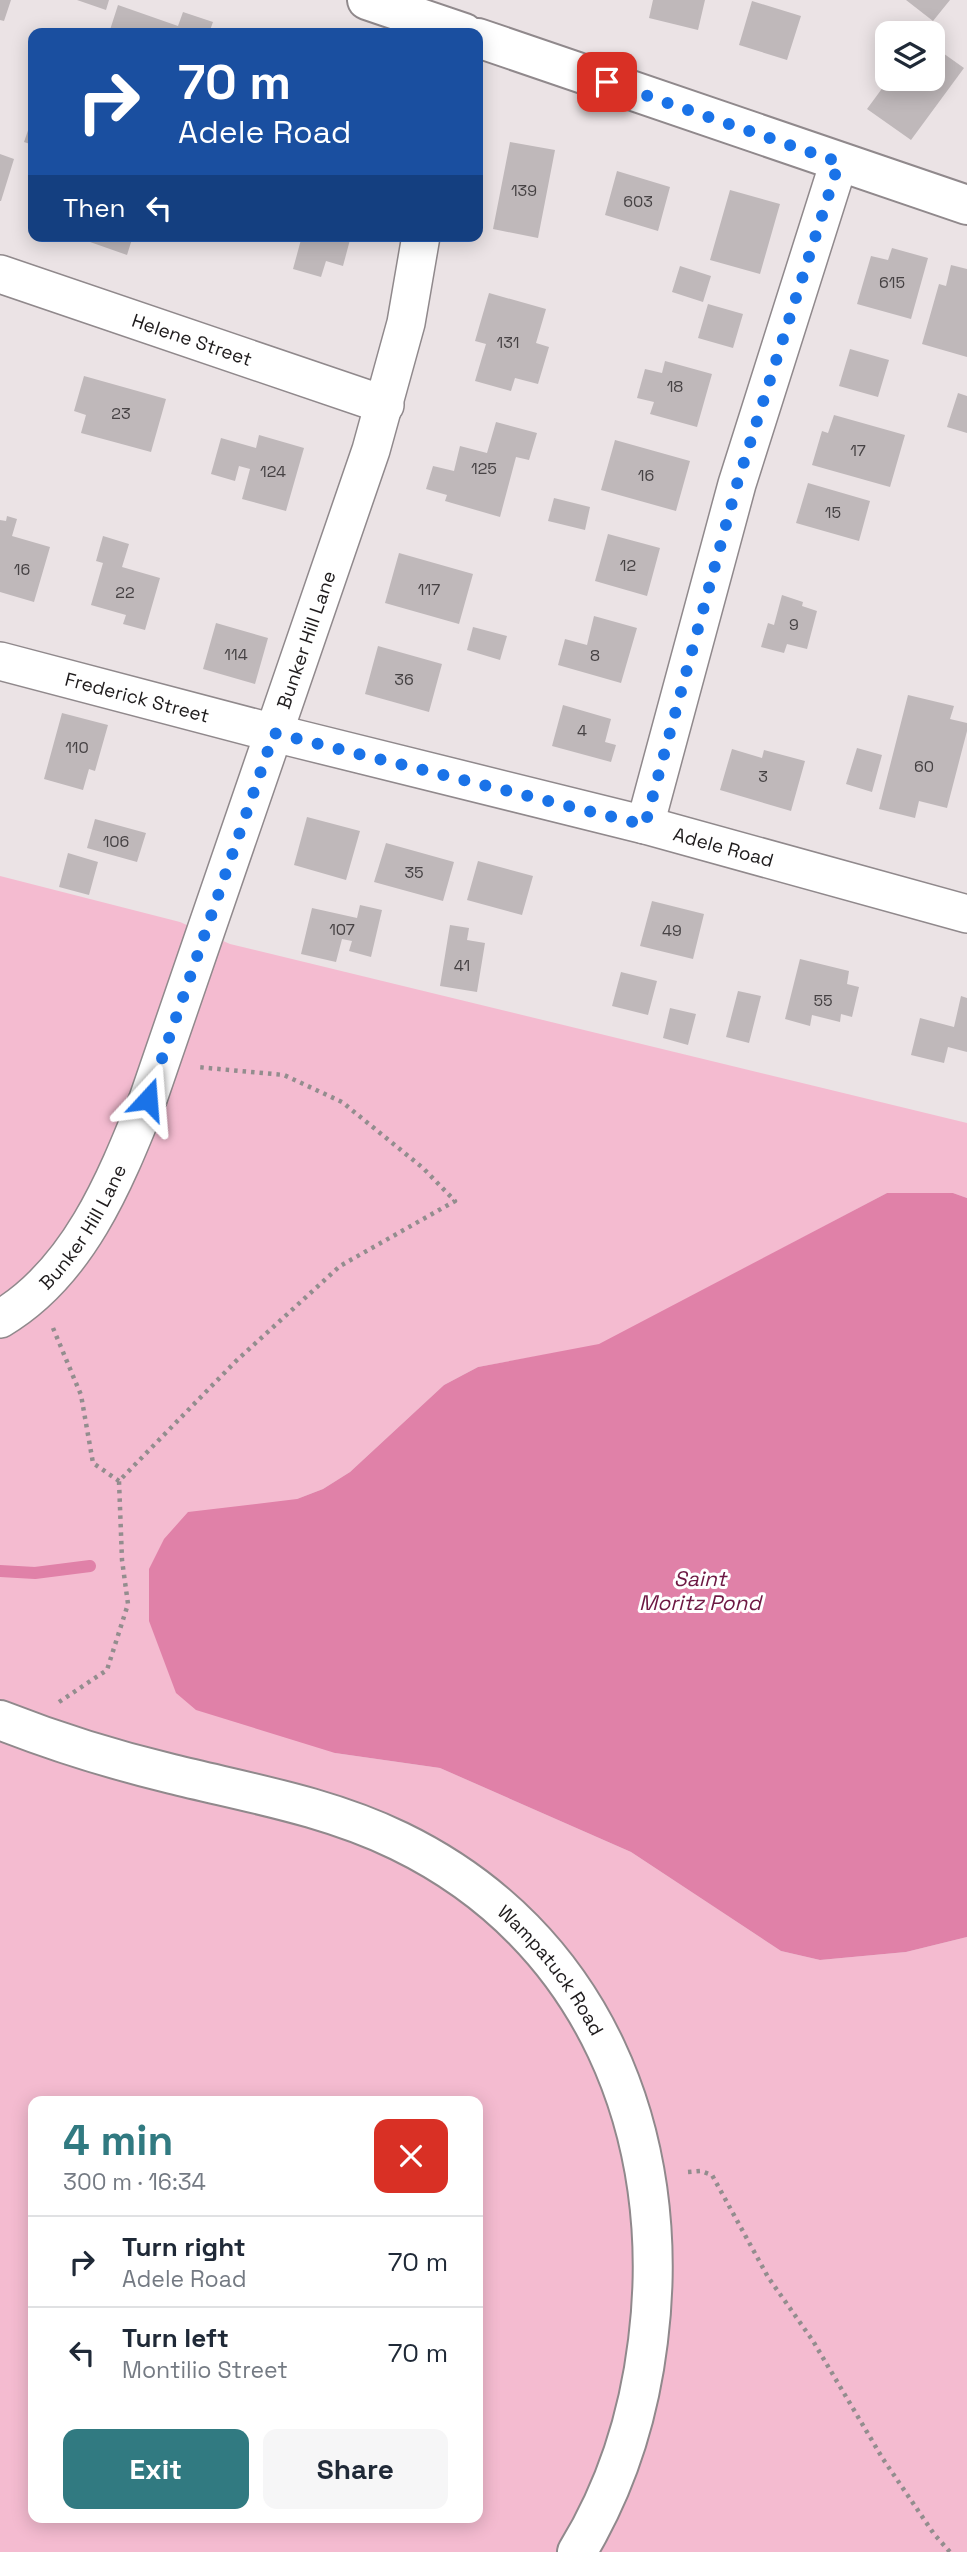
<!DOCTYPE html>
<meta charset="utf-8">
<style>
body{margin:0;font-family:"Space Grotesk",sans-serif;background:#f6f6f7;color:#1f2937;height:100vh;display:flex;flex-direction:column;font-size:26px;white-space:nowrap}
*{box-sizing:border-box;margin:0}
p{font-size:23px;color:#747a83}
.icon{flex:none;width:38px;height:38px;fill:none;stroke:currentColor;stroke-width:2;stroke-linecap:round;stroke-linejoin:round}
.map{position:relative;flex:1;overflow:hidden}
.panel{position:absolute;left:28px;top:2096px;width:455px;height:427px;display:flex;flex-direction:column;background:#fff;border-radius:14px;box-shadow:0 4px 18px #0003}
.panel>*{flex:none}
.hud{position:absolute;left:28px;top:28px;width:455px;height:214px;border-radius:14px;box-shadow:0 4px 18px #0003;background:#1a4fa0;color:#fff;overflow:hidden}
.controls{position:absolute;left:875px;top:21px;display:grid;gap:14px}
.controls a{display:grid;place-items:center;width:70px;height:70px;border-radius:14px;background:#fff;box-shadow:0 4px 18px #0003;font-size:35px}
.pin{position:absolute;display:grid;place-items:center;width:60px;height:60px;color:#fff;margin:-30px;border-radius:14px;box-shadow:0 4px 10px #0006}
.me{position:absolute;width:77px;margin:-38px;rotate:19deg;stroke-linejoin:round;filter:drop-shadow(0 0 5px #0008)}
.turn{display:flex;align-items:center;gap:24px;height:147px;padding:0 35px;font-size:32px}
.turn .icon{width:91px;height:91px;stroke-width:2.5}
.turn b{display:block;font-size:49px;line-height:60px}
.then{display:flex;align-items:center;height:66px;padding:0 35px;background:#0003;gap:14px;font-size:26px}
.round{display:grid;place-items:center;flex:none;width:74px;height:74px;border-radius:14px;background:#f6f6f7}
.headline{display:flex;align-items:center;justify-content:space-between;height:119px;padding:0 35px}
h1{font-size:42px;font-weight:600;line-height:52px;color:#317a81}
.primary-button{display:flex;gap:14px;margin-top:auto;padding:14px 35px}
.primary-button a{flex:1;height:80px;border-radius:14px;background:#317a81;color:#fff;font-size:28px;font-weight:600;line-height:80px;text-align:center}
.primary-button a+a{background:#f6f6f7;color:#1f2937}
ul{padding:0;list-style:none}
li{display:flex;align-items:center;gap:21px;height:91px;padding:0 35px;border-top:2px solid #e0e1e3}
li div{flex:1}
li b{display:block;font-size:26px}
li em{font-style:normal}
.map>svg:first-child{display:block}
.green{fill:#f4bbd0;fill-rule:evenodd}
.water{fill:#e081a8}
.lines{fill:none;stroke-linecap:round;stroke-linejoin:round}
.stream{stroke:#e081a8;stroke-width:12}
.building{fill:#bfb8ba}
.minor-casing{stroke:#90898c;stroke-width:40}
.tertiary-casing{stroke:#90898c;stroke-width:42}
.secondary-casing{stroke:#90898c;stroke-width:42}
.path{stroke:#938d8e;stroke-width:4.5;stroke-dasharray:3.5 5;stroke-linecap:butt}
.minor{stroke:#fff;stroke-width:37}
.tertiary{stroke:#fff;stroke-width:38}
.secondary{stroke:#fff;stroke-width:38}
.route{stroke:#1a73e8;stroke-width:12;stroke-dasharray:0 21.6}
.labels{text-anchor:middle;stroke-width:6;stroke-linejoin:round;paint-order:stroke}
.number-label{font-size:16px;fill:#464244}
.street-label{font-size:19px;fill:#1e1b1c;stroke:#fff}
.water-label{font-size:21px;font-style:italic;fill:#6d1843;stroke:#fff}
</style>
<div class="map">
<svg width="967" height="2552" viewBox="0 0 967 2552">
<rect width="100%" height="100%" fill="#ebe3e5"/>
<path class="green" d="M0,876L180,922L230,944L967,1123V1198L953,1193H887L599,1345L478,1367L444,1385L350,1472L323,1489L297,1499L335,1753L440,1768L631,1852L781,1951L820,1960L906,1952L967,1937V2552H0ZM33,2102H478V2518H33Z"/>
<path class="water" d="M887,1193H953L967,1198V1937L906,1952L820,1960L781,1951L631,1852L440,1768L335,1753L196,1710L176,1693L149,1621V1569L164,1539L188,1512L297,1499L323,1489L350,1472L444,1385L478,1367L599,1344Z"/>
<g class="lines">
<path class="stream" d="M0,1571L35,1573L90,1566"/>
</g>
<path class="building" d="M0,0H11L4,21L0,20Z
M77,0H109L106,10Z
M653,0H705L698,30L649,18Z
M906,0H950L933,21Z
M752,1L801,16L787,60L739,45Z
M118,5L178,26L183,12L213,22L209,33H109Z
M933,46L964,68L911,140L867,109L889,79H933Z
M33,116V145L24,142Z
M510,142L555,150L538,238L493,229Z
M0,154L14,159L1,201H0Z
M617,171L670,187L658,231L605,215Z
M730,190L780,204L760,274L710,260Z
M73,236H133L127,255Z
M302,236H351L343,266L326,261L321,277L293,269Z
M892,248L928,258L911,319L857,304L871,256L888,260Z
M951,265L967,269V357L922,344L939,284L946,286Z
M680,266L711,276L703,302L672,292Z
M489,293L546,309L536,343L549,347L538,384L515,378L511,391L475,381L486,344L475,341Z
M708,304L743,314L733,348L698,338Z
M850,349L889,360L878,397L839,386Z
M665,361L712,374L697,427L650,414L654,402L637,398L645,369L662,373Z
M84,376L166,399L151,452L81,433L86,415L74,411Z
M958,393L967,396V433L947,427Z
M834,415L905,435L890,487L812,465L822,431L828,433Z
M496,422L537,433L529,460L516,457L500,517L445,501L447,495L426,489L433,466L454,471L460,446L487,453Z
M259,435L304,448L286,511L242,499L250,469L239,466L235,481L211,474L221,438L256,448Z
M615,440L690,461L676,511L601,490Z
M808,483L870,501L859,541L796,523Z
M554,498L590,507L585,530L548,521Z
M7,516L17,519L12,536L50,547L34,602L0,592V520L6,521Z
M608,534L660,548L647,596L595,581Z
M103,536L129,544L122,567L160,578L145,630L123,624L126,615L91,605L103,563L96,561Z
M399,553L473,574L459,624L385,603Z
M782,595L803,602L802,606L817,611L807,649L787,644L784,653L761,647L768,623L774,625Z
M594,616L637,628L621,683L558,665L565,639L587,645Z
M216,623L268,638L255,684L203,669Z
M473,627L507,636L500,660L467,650Z
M378,646L442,664L429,712L365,694Z
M908,695L954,706L950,719L967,723V731L947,808L919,801L915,818L879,809Z
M563,705L611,719L605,742L616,745L611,762L552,746Z
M62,713L108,725L95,771L89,769L83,790L44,779Z
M857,748L882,755L872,792L846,784Z
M732,749L762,758L764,750L805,761L791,811L720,790Z
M307,817L360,831L346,880L294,865Z
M95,819L146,833L137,862L87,848Z
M386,843L454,862L443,901L374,882Z
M68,853L98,862L89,895L59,887Z
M478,861L533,876L522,915L467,900Z
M652,901L704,914L693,959L640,946Z
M360,905L382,910L371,957L349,951L352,941L342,939L336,962L301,954L312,908L357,918Z
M450,925L469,928L467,940L485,943L477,992L440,986Z
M800,959L849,971L847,984L859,987L852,1017L841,1014L840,1022L812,1015L810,1026L785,1019Z
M621,972L657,981L648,1015L612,1006Z
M738,991L761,996L749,1043L726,1037Z
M961,996L967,998V1052L948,1047L944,1063L911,1055L920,1018L954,1027Z
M670,1008L696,1014L688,1045L663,1038Z"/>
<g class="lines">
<g class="minor-casing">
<g id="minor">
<path id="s1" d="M0,274L385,405"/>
<path id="s2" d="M0,661L274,733L645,825L967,914"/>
<path d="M645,825L737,484L839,162"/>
<path id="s3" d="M0,1319C79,1272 115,1181 148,1099L371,450L406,323L421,236"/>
</g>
</g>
<g class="tertiary-casing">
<g id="tertiary">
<path id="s4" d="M0,1720C56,1742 114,1760 172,1774C249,1793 327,1806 399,1841C593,1935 674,2134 648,2341C639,2415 616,2488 577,2552"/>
</g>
</g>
<g class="secondary-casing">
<path id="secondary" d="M367,0L464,33
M478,38L967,205"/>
</g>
<path class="path" d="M53,1328L81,1395L93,1463L119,1481
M59,1702L107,1670L128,1604L122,1560L119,1481L236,1361L340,1266L455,1201L423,1168L342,1102L284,1075L197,1067
M688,2172L701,2171L712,2175L768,2277L813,2341L883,2459L934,2534L950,2552"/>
<use href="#minor" class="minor"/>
<use href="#tertiary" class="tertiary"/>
<use href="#secondary" class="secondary"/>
</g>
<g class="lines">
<path class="route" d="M148,1099L274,733L645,825L737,484L839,162L607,82"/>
</g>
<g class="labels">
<g class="number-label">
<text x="524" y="196">139</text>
<text x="638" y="207">603</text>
<text x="892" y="288">615</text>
<text x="508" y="348">131</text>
<text x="675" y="392">18</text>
<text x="121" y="419">23</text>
<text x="858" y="456">17</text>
<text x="484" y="474">125</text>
<text x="273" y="477">124</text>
<text x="646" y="481">16</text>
<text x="833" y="518">15</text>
<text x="628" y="571">12</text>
<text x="22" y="575">16</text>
<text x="429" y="595">117</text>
<text x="125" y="598">22</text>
<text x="794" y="630">9</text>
<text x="236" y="660">114</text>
<text x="595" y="661">8</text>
<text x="404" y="685">36</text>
<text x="582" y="736">4</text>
<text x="77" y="753">110</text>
<text x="924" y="772">60</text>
<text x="763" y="782">3</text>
<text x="116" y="847">106</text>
<text x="414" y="878">35</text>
<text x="342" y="935">107</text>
<text x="672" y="936">49</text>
<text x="462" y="971">41</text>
<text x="823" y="1006">55</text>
</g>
<g class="street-label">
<text dy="7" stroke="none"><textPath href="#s1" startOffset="203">Helene Street</textPath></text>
<text dy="7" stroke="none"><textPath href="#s3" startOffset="756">Bunker Hill Lane</textPath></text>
<text dy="7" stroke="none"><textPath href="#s2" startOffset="142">Frederick Street</textPath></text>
<text dy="7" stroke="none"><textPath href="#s2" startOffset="747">Adele Road</textPath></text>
<text dy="7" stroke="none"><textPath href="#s3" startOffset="126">Bunker Hill Lane</textPath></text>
<text dy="7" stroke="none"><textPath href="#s4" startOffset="620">Wampatuck Road</textPath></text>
</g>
<g class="water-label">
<text x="700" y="1586">Saint<tspan x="700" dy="24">Moritz Pond</tspan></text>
</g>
</g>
</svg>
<div class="controls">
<a><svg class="icon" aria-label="layers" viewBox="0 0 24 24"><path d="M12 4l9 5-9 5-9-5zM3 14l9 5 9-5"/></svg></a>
</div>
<div class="pin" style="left:607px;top:82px;background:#d93025"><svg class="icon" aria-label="arrive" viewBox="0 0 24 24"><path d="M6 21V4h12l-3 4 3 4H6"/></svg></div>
<svg class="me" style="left:148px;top:1099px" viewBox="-20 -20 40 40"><path d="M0-17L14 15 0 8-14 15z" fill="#1a73e8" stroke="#fff" stroke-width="4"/></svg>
<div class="hud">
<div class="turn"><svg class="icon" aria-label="right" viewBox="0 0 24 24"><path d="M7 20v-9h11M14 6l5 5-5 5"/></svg><div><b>70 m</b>Adele Road</div></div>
<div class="then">Then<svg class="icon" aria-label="left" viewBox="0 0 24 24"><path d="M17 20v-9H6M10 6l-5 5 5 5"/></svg></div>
</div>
<section class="panel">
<div class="headline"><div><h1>4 min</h1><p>300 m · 16:34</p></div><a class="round" style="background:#d93025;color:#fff"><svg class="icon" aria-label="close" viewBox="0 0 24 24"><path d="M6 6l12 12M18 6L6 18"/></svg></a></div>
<ul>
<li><svg class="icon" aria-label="right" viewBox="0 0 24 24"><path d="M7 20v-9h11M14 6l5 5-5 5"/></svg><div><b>Turn right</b><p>Adele Road</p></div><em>70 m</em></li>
<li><svg class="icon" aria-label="left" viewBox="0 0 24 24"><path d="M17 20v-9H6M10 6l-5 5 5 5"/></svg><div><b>Turn left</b><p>Montilio Street</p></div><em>70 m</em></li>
</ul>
<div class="primary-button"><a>Exit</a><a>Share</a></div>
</section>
</div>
